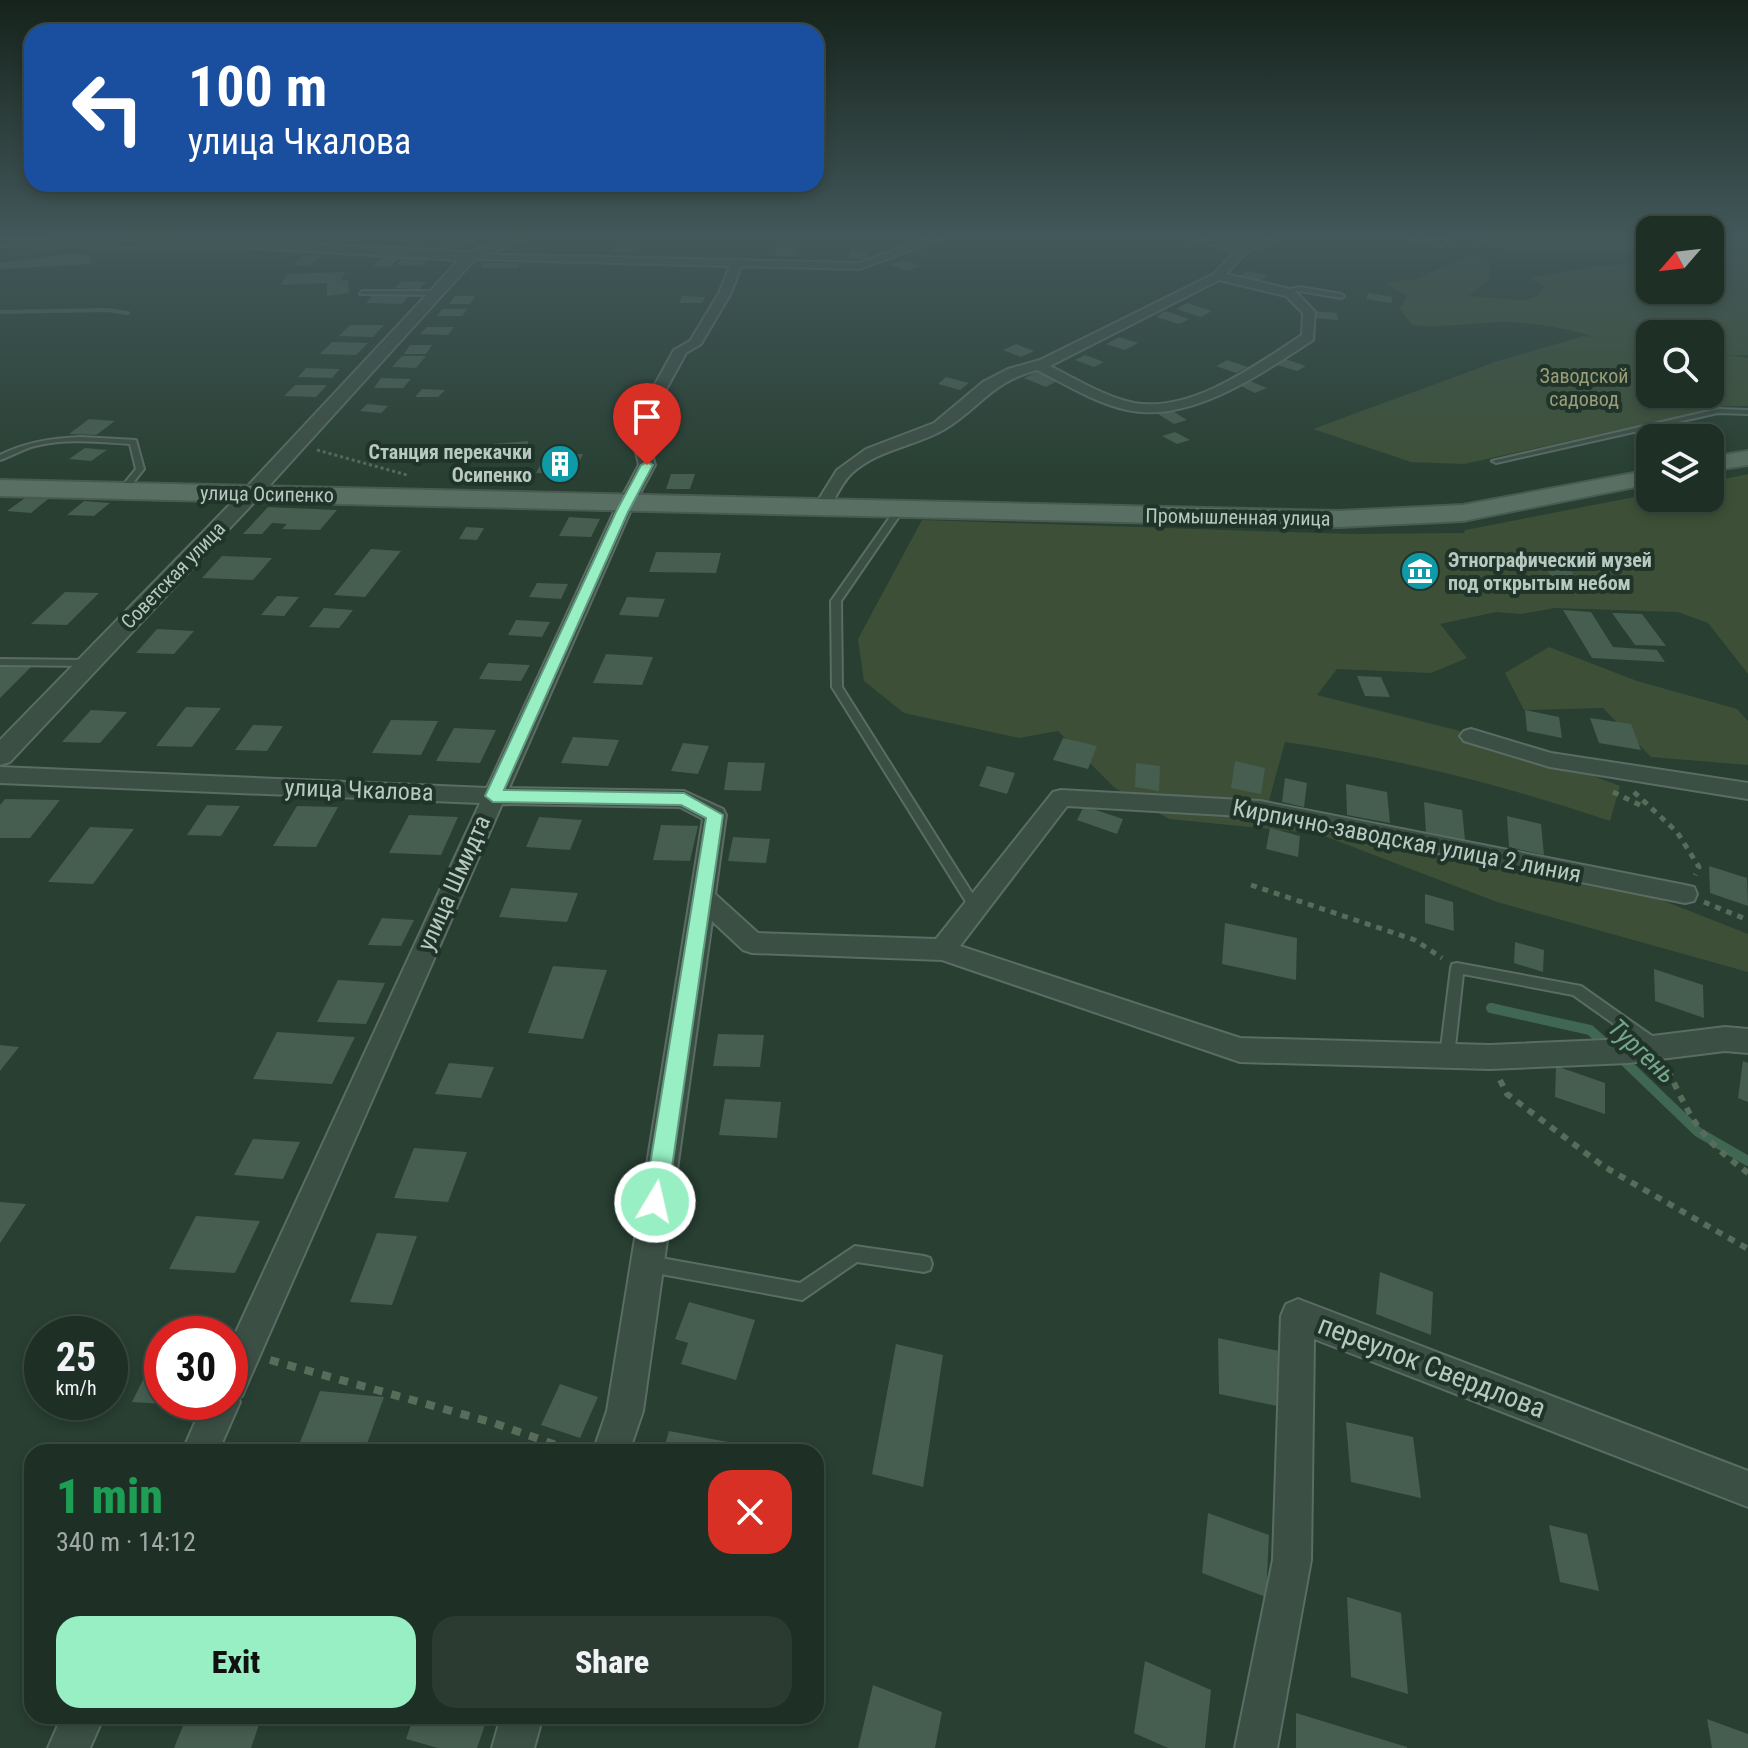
<!DOCTYPE html>
<meta charset="utf-8">
<style>
body{margin:0;font-family:"Roboto Condensed",sans-serif;background:#2b3b32;color:#f1f3f6;height:100vh;display:flex;flex-direction:column;font-size:30px;white-space:nowrap}
*{box-sizing:border-box;margin:0}
p{font-size:26px;color:#a1a9a7}
.icon{flex:none;width:44px;height:44px;fill:none;stroke:currentColor;stroke-width:2;stroke-linecap:round;stroke-linejoin:round}
.map{position:relative;flex:1;overflow:hidden}
.details{position:absolute;left:24px;top:1444px;width:800px;height:280px;display:flex;flex-direction:column;background:#1e2f26;border-radius:24px;box-shadow:0 4px 12px #0003,0 0 0 2px #3c4a43}
.details>*{flex:none}
.guide{position:absolute;left:24px;top:24px;width:800px;height:168px;border-radius:24px;box-shadow:0 4px 12px #0003,0 0 0 2px #3c4a43;background:#1a4fa0;color:#fff;overflow:hidden}
.needle{width:52px;rotate:242deg}
.fabs{position:absolute;left:1636px;top:216px;display:grid;gap:16px}
.fabs a{display:grid;place-items:center;width:88px;height:88px;border-radius:16px;background:#1e2f26;box-shadow:0 4px 12px #0003,0 0 0 2px #3c4a43;font-size:40px}
.speed{position:absolute;left:24px;top:1316px;display:flex;gap:16px;font-size:40px;font-weight:700;text-align:center}
.speed>*{display:grid;place-content:center;width:104px;height:104px;border-radius:50%;background:#1e2f26;box-shadow:0 4px 12px #0003,0 0 0 2px #3c4a43;line-height:1}
.speed small{font-size:20px;font-weight:400}
.speed .limit{border:12px solid #d22;background:#fff;color:#111}
.pin{position:absolute;display:grid;place-items:center;width:68px;height:68px;color:#fff;margin:-82px -34px;border-radius:50% 50% 50% 0;rotate:-45deg;box-shadow:0 0 8px #0007}
.pin .icon{rotate:45deg}
.me{position:absolute;width:88px;margin:-44px;rotate:9deg;stroke-linejoin:round;filter:drop-shadow(0 0 6px #0008)}
.turn{display:flex;align-items:center;gap:28px;height:168px;padding:0 32px;font-size:36px}
.turn .icon{width:104px;height:104px;stroke-width:2.5}
.turn b{display:block;font-size:56px;line-height:68px}
.round{display:grid;place-items:center;flex:none;width:84px;height:84px;border-radius:24px;background:#2b3b32}
.summary{display:flex;align-items:center;justify-content:space-between;height:136px;padding:0 32px}
h1{font-size:48px;font-weight:800;line-height:60px;color:#1e9e55}
.action{display:flex;gap:16px;margin-top:auto;padding:16px 32px}
.action a{flex:1;height:92px;border-radius:24px;background:#97efc3;color:#111;font-size:32px;font-weight:800;line-height:92px;text-align:center}
.action a+a{background:#2b3b32;color:#f1f3f6}
.map>svg:first-child{display:block}
.green{fill:#3d5037;fill-rule:evenodd}
.water{fill:#3f6751}
.lines{fill:none;stroke-linecap:round;stroke-linejoin:round}
.stream-far1{stroke:#3f6751;stroke-width:4}
.stream{stroke:#3f6751;stroke-width:10}
.building{fill:#455e50}
.service-casing{stroke:#5a6c63;stroke-width:4}
.minor-casing{stroke:#5a6c63;stroke-width:4}
.tertiary-casing{stroke:#5a6c63;stroke-width:4}
.primary-casing{stroke:#485b51;stroke-width:4}
.path-far3{stroke:#596c5a;stroke-width:3;stroke-dasharray:3 3;stroke-linecap:butt}
.path-far2{stroke:#596c5a;stroke-width:5;stroke-dasharray:6 6;stroke-linecap:butt}
.path-far1{stroke:#596c5a;stroke-width:6;stroke-dasharray:7 7;stroke-linecap:butt}
.path{stroke:#596c5a;stroke-width:8;stroke-dasharray:9 9;stroke-linecap:butt}
.service{fill:#3c4f45;fill-rule:evenodd}
.minor{fill:#3c4f45;fill-rule:evenodd}
.tertiary{fill:#3c4f45;fill-rule:evenodd}
.primary{fill:#5a6f63;fill-rule:evenodd}
.route{fill:#97efc3;stroke:#629b7f;stroke-width:2}
.labels{text-anchor:middle;stroke-width:8;stroke-linejoin:round;paint-order:stroke}
.far-park-label{font-size:20px;fill:#999d79;stroke:#21342a}
.far-poi-label{font-size:20px;font-weight:bold;fill:#b8c9c1;stroke:#21342a;text-anchor:end}
.far-street-label{font-size:20px;fill:#b8c9c1;stroke:#21342a}
.street-label{font-size:24px;fill:#b8c9c1;stroke:#21342a}
.water-label{font-size:26px;font-style:italic;fill:#75a58a;stroke:#21342a}
.near-street-label{font-size:28px;fill:#b8c9c1;stroke:#21342a}
</style>
<div class="map">
<svg width="1748" height="1748" viewBox="0 0 1748 1748">
<rect width="100%" height="100%" fill="#283f32"/>
<path class="green" d="M1485,238H1650V251L1517,250L1470,243Z
M1710,238H1748V355H1728L1748,358V406H1726L1464,464L1411,462L1313,429L1495,362L1584,336L1594,337C1565,327 1531,322 1500,322C1470,323 1443,328 1412,325L1400,309L1407,296L1385,283L1416,279L1466,256L1489,258L1490,279L1469,296L1522,300L1537,296L1544,286L1530,278C1571,272 1609,260 1650,266V290H1710V261L1727,259L1728,255L1710,253ZM1650,334H1710V394H1650Z
M1748,474V674L1708,623L1678,612L1555,608L1521,614L1496,612L1440,624L1467,658L1431,673L1337,669L1317,695L1504,742L1620,786L1610,821C1504,785 1396,758 1285,742L1267,808L1621,884L1748,934V972L1497,902L1319,834L1169,819L1115,788L1058,731L1019,738L904,713L864,681L858,639L922,520L1351,534L1464,533L1465,530L1650,494V498H1710V482Z
M1549,647L1637,681L1737,709L1748,721V765L1651,757L1603,708L1524,710L1505,673Z"/>
<path class="water" d="M72,253L90,255L92,264L0,269V263Z"/>
<g class="lines">
<path class="stream-far1" d="M0,312L107,310L128,313"/>
<path class="stream" d="M1491,1008L1590,1030L1609,1047
M1619,1056L1698,1132L1748,1161"/>
</g>
<path class="building" d="M457,239H468L479,240L456,248L444,247Z
M618,244L637,245L632,252H612Z
M778,245H794L792,250H798L796,257L774,256Z
M851,251H869L867,259L849,258Z
M305,255L321,256L309,266L292,265Z
M382,258H386L399,259L389,267L372,266Z
M403,259L429,260L421,266L395,265Z
M904,260L921,266L908,271L890,265Z
M483,263H520L518,268H480Z
M1247,271L1267,275L1260,281L1240,276Z
M346,272L340,281L348,280L349,293L327,296V283L280,285L288,274Z
M402,281L426,282L419,289L395,288Z
M1368,293L1393,297L1391,303L1366,299Z
M373,295L409,296L402,304L366,303Z
M455,296H476L470,304H449Z
M682,296L705,297L702,303H679Z
M1187,303L1212,311L1201,317L1176,309Z
M442,309H467L462,316H437Z
M1165,311L1189,319L1179,324L1156,317Z
M1315,311L1337,313L1338,320L1316,318Z
M350,325H384L373,337L339,336Z
M427,327H454L448,335L420,334Z
M1119,337L1138,343L1125,350L1106,344Z
M332,342L368,343L356,355L320,354Z
M1016,344L1034,351L1021,357L1003,350Z
M410,345H432L426,354H404Z
M1085,355L1104,362L1094,367L1075,360Z
M402,356H426L416,368L392,367Z
M1285,359L1306,366L1297,371L1277,365Z
M1227,360L1248,367L1236,373L1216,366Z
M306,368L340,369L332,378L298,377Z
M1037,372L1059,380L1046,387L1024,378Z
M946,377L969,383L960,390L938,384Z
M381,378L411,379L403,388H374Z
M1250,381L1267,388L1255,393L1239,385Z
M295,385H327L316,397L284,396Z
M422,389L445,390L438,397H415Z
M367,404L388,406L381,413L360,411Z
M1171,410L1187,420L1174,424L1158,414Z
M89,419L115,421L96,435L69,434Z
M1175,432L1190,440L1177,444L1162,436Z
M528,441L527,450L491,453L493,444Z
M85,448L107,450L91,461L69,459Z
M546,454H583L574,473H536Z
M671,474H695L690,489H666Z
M25,498L48,499L31,513L7,511Z
M84,501L110,503L94,516L67,515Z
M268,507L337,510L320,530L282,529L287,524L272,523L262,534H243Z
M569,517L600,519L591,537L559,536Z
M466,527L484,528L477,540L459,539Z
M371,549L401,551L365,597L334,595Z
M656,552L721,553L716,573L649,572Z
M222,556L272,558L253,580L202,578Z
M1547,569L1571,570L1581,589L1557,587Z
M537,583L568,584L561,599L529,597Z
M65,592L99,593L67,625L31,624Z
M277,596L299,597L284,616L261,615Z
M627,597L665,599L658,617L619,615Z
M324,608L353,610L339,628L309,627Z
M1563,610L1591,612L1613,647L1657,650L1665,662L1592,658Z
M1612,613L1642,614L1666,646L1635,645Z
M516,620L550,622L542,637L508,635Z
M157,629L194,631L174,654L136,653Z
M606,654L653,657L642,685L593,683Z
M488,663L530,665L521,681L479,679Z
M0,666L31,667L0,698Z
M1357,676L1381,677L1390,697L1365,696Z
M186,707L221,708L192,747L156,746Z
M91,710L127,712L100,743L62,742Z
M1525,710L1559,717L1562,738L1527,731Z
M1590,718L1631,724L1641,750L1599,743Z
M391,720L438,721L421,755L372,753Z
M253,725L283,726L267,751L235,750Z
M454,728L496,730L480,763L436,761Z
M573,737L619,740L608,766L561,763Z
M1063,738L1097,746L1088,769L1053,760Z
M683,743L709,746L698,774L671,771Z
M1235,761L1265,768L1261,794L1231,788Z
M728,762L765,763L761,791L724,790Z
M1136,763L1160,766L1159,791L1135,787Z
M987,766L1015,773L1007,794L979,786Z
M1285,778L1307,783L1304,807L1282,802Z
M1346,784L1387,792L1390,823L1347,815Z
M5,799L60,800L30,838H0V805Z
M1424,802L1462,810L1465,840L1426,832Z
M207,805L240,806L221,836L187,835Z
M297,806L338,807L316,847L273,846Z
M1084,806L1123,819L1117,834L1077,820Z
M409,815L458,817L441,855L389,853Z
M1507,816L1541,824L1544,855L1509,847Z
M539,817L582,820L570,850L526,847Z
M661,825L698,826L690,861L653,860Z
M90,827L134,829L93,884L48,882Z
M1270,828L1300,836L1298,857L1266,849Z
M733,837L770,839L766,863L728,861Z
M1709,866L1747,878L1748,906L1710,893Z
M511,888L578,893L567,922L499,917Z
M1425,894L1453,902L1454,931L1425,923Z
M382,918L414,920L401,946L368,945Z
M1225,923L1297,938L1296,980L1222,964Z
M1515,942L1544,950L1543,972L1514,963Z
M553,966L607,970L583,1039L528,1033Z
M1654,969L1703,985L1704,1018L1655,1001Z
M338,980L385,983L366,1024L317,1022Z
M277,1032L355,1037L332,1084L253,1079Z
M718,1034L764,1035L760,1067L713,1066Z
M0,1045L19,1047L0,1071Z
M1743,1061L1748,1063V1102L1738,1098Z
M449,1063L494,1067L481,1098L435,1094Z
M1556,1066L1605,1083V1114L1555,1097Z
M725,1099L781,1102L777,1138L719,1135Z
M253,1139L300,1142L283,1179L234,1175Z
M414,1148L467,1152L448,1202L394,1198Z
M0,1202L26,1204L0,1243Z
M196,1216L260,1221L235,1273L169,1269Z
M377,1233L417,1236L392,1305L350,1302Z
M1380,1272L1433,1292L1431,1335L1376,1314Z
M689,1302L755,1320L736,1380L681,1364L688,1343L675,1339Z
M1218,1338L1279,1351L1282,1407L1219,1394Z
M162,1342V1404L132,1402Z
M896,1344L943,1355L923,1487L872,1474Z
M560,1384L598,1397L580,1438L541,1425Z
M320,1391L384,1397L364,1452L297,1450Z
M1346,1422L1413,1437L1421,1498L1351,1482Z
M669,1431L744,1445L742,1452H663Z
M1208,1513L1269,1535L1266,1597L1202,1573Z
M1549,1525L1587,1534L1599,1591L1560,1582Z
M1347,1597L1401,1613L1408,1694L1351,1677Z
M1145,1661L1211,1690L1205,1748H1168L1134,1733Z
M873,1685L942,1712L935,1748H858Z
M1296,1713L1407,1747V1748H1296Z
M187,1716H262L251,1748H174Z
M414,1716H488L477,1748H438L406,1739Z
M1707,1719L1748,1734V1748H1712Z"/>
<g class="lines">
<g class="service-casing">
<path id="service" d="M1444,238H1450L1442,244H1438V242Z
M1734,238H1748V241Z
M1300,287L1341,294L1344,296L1341,298L1300,291L1284,293L1281,291Z
M362,291H435L438,293L435,295L360,294Z
M1718,409L1748,410V414L1718,413L1496,463L1492,461Z
M81,437L136,440L144,469L125,493L118,491L136,469L130,444C99,442 66,438 35,446C23,449 12,456 0,460V455C26,442 52,438 81,437Z
M897,507L904,509L841,601L842,687L979,904L981,907L979,910H971L832,687L831,601Z
M0,659L89,660L94,663L89,666L0,665Z
M1457,963L1581,986L1662,1043L1664,1047L1662,1051L1657,1053L1652,1051L1573,995L1463,974L1454,1056L1452,1060L1447,1062L1442,1060L1440,1056L1451,968L1452,964Z
M855,1246L924,1256L930,1258L932,1264L930,1270L924,1272L857,1262L802,1300L650,1272L644,1270L642,1264L644,1258L650,1256L800,1283Z"/>
</g>
<g class="minor-casing">
<path id="minor" d="M928,238H942L860,269L741,266L731,293L701,344L686,353L645,428L655,465L630,512L509,788L684,791L723,809L726,815L715,894L758,933L936,939L1053,792L1061,790L1260,801L1685,885L1694,887L1697,894L1694,901L1685,903L1260,817L1067,806L960,946L1240,1038L1490,1045L1628,1039L1725,1027L1748,1029V1053L1725,1051L1628,1063L1490,1069L1240,1062L942,960L752,953L743,950L712,921L643,1411L629,1452H593L607,1411L703,819L680,807L502,804L242,1396L238,1398L240,1402L218,1452H182L204,1402H230V1345L480,803L0,783V767L487,788L614,512L639,465L631,428L674,350L690,341L719,293L730,266L470,259L466,254L859,263Z
M1187,238C1205,238 1221,244 1239,246C1253,247 1268,238 1283,238L1246,252L1226,274L1294,290L1315,312L1313,340C1262,373 1191,424 1127,410C1095,403 1065,384 1037,370C991,382 981,407 945,429C914,447 878,449 851,474C841,484 835,499 828,510H816L814,507L837,470L866,449L934,423L983,382L1008,369L1040,360L1214,274L1235,251ZM1219,280L1286,296L1303,313L1302,335C1256,365 1192,413 1134,403C1105,397 1076,379 1050,366Z
M1409,238H1429L1445,243L1440,246Z
M0,240L255,241L260,244L255,247L0,246Z
M1471,729L1551,753L1748,783V799L1550,767L1464,741L1460,736L1464,731Z
M1298,1299L1748,1471V1507L1314,1339L1311,1560L1277,1748H1235L1273,1560L1281,1316L1286,1304Z
M62,1716H104L90,1748H48Z
M501,1716H543L534,1748H492Z"/>
</g>
<g class="tertiary-casing">
<path id="tertiary" d="M509,238H528L475,259L259,497L10,762L0,765V740L245,489L459,260L255,248L250,247V241L469,252Z"/>
</g>
<g class="primary-casing">
<path id="primary" d="M1748,451V465L1710,471V457Z
M1650,470V484L1463,521L1339,527L0,496V480L1339,511L1463,505Z"/>
</g>
<path class="path-far3" d="M317,450L407,475"/>
<path class="path-far2" d="M1613,792L1644,807
M1634,792L1677,832L1699,867L1695,875
M1251,885L1415,940L1442,958
M1704,902L1748,920"/>
<path class="path-far1" d="M1668,1070C1693,1124 1700,1137 1748,1173
M1500,1080L1507,1094L1603,1166L1748,1249"/>
<path class="path" d="M270,1360L494,1423L576,1452"/>
<use href="#service" class="service"/>
<use href="#minor" class="minor"/>
<use href="#tertiary" class="tertiary"/>
<use href="#primary" class="primary"/>
</g>
<linearGradient id="sky" x2="0" y2="1"><stop stop-color="#16231c"/><stop offset="0.49" stop-color="#42585a"/><stop offset="1" stop-color="#42585a" stop-opacity="0"/></linearGradient>
<rect width="1748" height="482" fill="url(#sky)"/>
<path class="route" d="M647,462L653,465L628,512L504,790L684,793L723,815L667,1202L664,1210L655,1214L647,1210L644,1202L706,818L681,805L493,802L485,796L616,512L641,465Z"/>
<defs>
<g id="building-disc" transform="scale(2)"><circle r="9.5" fill="#0f9aa8" stroke="#21342a"/><path d="M-4-6H4V6H1V3H-1V6H-4ZM-2.5-4.3h1.7v1.8h-1.7ZM.8-4.3h1.7v1.8H.8ZM-2.5-1h1.7V.8h-1.7ZM.8-1h1.7V.8H.8Z" fill="#fff"/></g>
<g id="museum-disc" transform="scale(2)"><circle r="9.5" fill="#0f9aa8" stroke="#21342a"/><path d="M0-6L6-3V-2H-6V-3ZM-5-1h2V3h-2ZM-1-1h2V3h-2ZM3-1h2V3H3ZM-6 4H6V6H-6Z" fill="#fff"/></g>
</defs>
<g fill-rule="evenodd">
<use href="#building-disc" x="560" y="464"/>
<use href="#museum-disc" x="1420" y="571"/>
</g>
<g class="labels">
<g class="far-park-label">
<text x="1584" y="383">Заводской<tspan x="1584" dy="23">садовод</tspan></text>
</g>
<g class="far-poi-label">
<text x="532" y="459">Станция перекачки<tspan x="532" dy="23">Осипенко</tspan></text>
<text x="1448" y="567" text-anchor="start">Этнографический музей<tspan x="1448" dy="23">под открытым небом</tspan></text>
</g>
<g class="far-street-label">
<text transform="translate(267 494) rotate(1)" y="7">улица Осипенко</text>
<text transform="translate(1238 517) rotate(1)" y="7">Промышленная улица</text>
<text transform="translate(173 575) rotate(-46)" y="7">Советская улица</text>
</g>
<g class="street-label">
<text transform="translate(359 790) rotate(2)" y="8">улица Чкалова</text>
<text transform="translate(1407 841) rotate(11)" y="8">Кирпично-заводская улица 2 линия</text>
<text transform="translate(454 883) rotate(-66)" y="8">улица Шмидта</text>
</g>
<g class="water-label">
<text transform="translate(1642 1051) rotate(43)" y="9">Тургень</text>
</g>
<g class="near-street-label">
<text transform="translate(1432 1366) rotate(21)" y="10">переулок Свердлова</text>
</g>
</g>
</svg>
<div class="fabs">
<a><svg class="needle" viewBox="-14 -14 28 28"><path d="M0-13l5 13h-10z" fill="#e53935"/><path d="M0 13l5-13h-10z" fill="#a1a9a7"/></svg></a>
<a><svg class="icon" aria-label="search" viewBox="0 0 24 24"><circle cx="10" cy="10" r="6"/><path d="M15 15l6 6"/></svg></a>
<a><svg class="icon" aria-label="layers" viewBox="0 0 24 24"><path d="M12 4l9 5-9 5-9-5zM3 14l9 5 9-5"/></svg></a>
</div>
<div class="speed"><div>25<small>km/h</small></div><div class="limit">30</div></div>
<div class="pin" style="left:647px;top:465px;background:#d93025"><svg class="icon" aria-label="arrive" viewBox="0 0 24 24"><path d="M6 21V4h12l-3 4 3 4H6"/></svg></div>
<svg class="me" style="left:655px;top:1202px" viewBox="-20 -20 40 40"><circle r="17" fill="#97efc3" stroke="#fff" stroke-width="3"/><path d="M0-11L8 9 0 5-8 9z" fill="#fff"/></svg>
<div class="guide">
<div class="turn"><svg class="icon" aria-label="left" viewBox="0 0 24 24"><path d="M17 20v-9H6M10 6l-5 5 5 5"/></svg><div><b>100 m</b>улица Чкалова</div></div>
</div>
<section class="details">
<div class="summary"><div><h1>1 min</h1><p>340 m · 14:12</p></div><a class="round" style="background:#d93025;color:#fff"><svg class="icon" aria-label="close" viewBox="0 0 24 24"><path d="M6 6l12 12M18 6L6 18"/></svg></a></div>
<div class="action"><a>Exit</a><a>Share</a></div>
</section>
</div>
